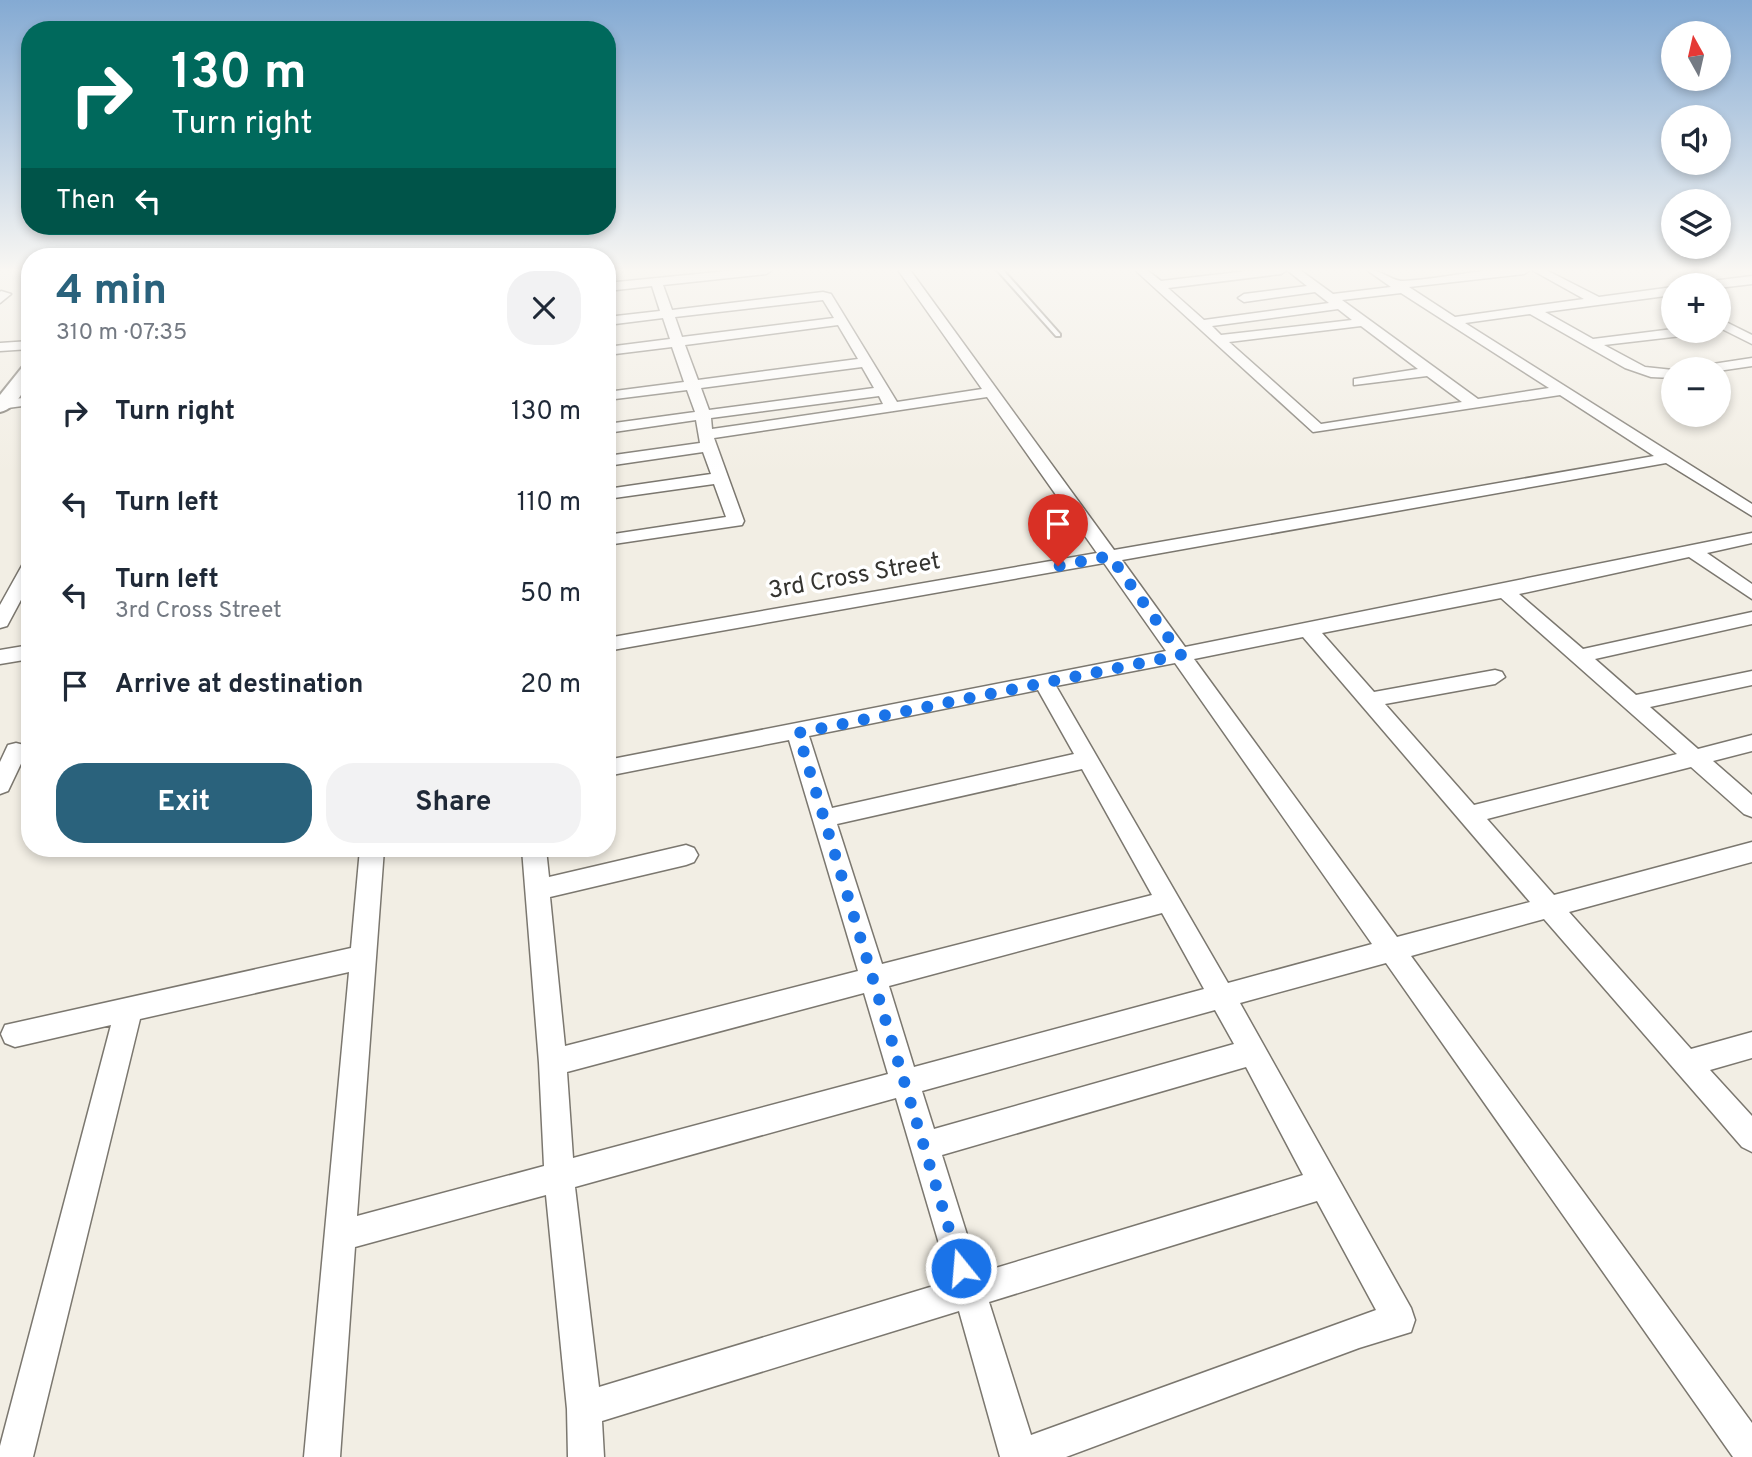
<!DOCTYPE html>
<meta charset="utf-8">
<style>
body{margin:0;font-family:Overpass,sans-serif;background:#f2f2f3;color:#1f2937;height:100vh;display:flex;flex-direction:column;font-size:26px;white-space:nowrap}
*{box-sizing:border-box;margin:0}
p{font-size:23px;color:#747a83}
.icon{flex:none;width:38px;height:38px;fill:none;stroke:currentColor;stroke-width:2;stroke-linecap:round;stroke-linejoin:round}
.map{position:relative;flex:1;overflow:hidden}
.side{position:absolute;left:21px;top:248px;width:595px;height:609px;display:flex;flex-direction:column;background:#fff;border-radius:28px;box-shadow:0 4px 10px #0003}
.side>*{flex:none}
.top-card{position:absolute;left:21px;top:21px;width:595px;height:214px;border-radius:28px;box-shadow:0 4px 10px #0003;background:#00695c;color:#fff;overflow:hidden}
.needle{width:46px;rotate:352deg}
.controls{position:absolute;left:1661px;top:21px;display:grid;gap:14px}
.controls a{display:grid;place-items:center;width:70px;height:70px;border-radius:50%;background:#fff;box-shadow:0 4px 10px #0003;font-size:35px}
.pin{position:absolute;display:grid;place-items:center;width:60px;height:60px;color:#fff;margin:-72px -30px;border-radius:50% 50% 50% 0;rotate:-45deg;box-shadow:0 0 7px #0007}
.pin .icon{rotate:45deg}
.me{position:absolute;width:77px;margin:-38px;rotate:343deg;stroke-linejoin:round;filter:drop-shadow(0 0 5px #0008)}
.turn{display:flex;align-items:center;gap:24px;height:147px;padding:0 35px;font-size:32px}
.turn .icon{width:91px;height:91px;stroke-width:2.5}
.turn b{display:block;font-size:49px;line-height:60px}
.then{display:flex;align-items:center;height:66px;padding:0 35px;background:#0003;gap:14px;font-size:26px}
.round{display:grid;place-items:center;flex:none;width:74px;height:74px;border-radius:28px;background:#f2f2f3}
.summary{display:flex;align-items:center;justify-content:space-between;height:119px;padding:0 35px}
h1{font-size:42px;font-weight:700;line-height:52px;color:#2a627c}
.cta{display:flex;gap:14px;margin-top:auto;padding:14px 35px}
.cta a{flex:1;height:80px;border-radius:28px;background:#2a627c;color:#fff;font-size:28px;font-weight:700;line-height:80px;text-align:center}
.cta a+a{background:#f2f2f3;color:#1f2937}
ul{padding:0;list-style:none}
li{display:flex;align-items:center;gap:21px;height:91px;padding:0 35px}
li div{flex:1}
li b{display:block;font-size:26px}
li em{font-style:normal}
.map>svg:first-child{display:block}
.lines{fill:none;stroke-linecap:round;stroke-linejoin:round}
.service-casing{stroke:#7b776f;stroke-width:4}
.minor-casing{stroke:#7b776f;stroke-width:3}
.tertiary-casing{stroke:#7b776f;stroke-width:4}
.service{fill:#fff;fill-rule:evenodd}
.minor{fill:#fff;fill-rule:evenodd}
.tertiary{fill:#fff;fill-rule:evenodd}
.route{stroke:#1a73e8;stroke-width:12;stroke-dasharray:0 21.6}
.labels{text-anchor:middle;stroke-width:7;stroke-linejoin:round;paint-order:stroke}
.street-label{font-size:24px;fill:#353430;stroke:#fff}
</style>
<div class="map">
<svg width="1752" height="1457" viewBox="0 0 1752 1457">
<rect width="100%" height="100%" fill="#f2eee4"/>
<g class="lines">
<g class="service-casing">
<path id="service" d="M997,270H1003L1060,334V336H1056Z"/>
</g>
<g class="minor-casing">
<path id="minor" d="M737,270H772L766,274L663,285L672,310L823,292L831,294L897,402L982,389L898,270H910L1114,550L1654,456L1560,395L1313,432L1135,270H1147L1161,281L1256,270H1287L1281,274L1168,288L1204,320L1329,303L1315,292L1244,302L1238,298L1244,294L1307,286L1287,270H1300L1333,294L1391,287L1367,270C1383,270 1391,281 1403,281C1445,279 1488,266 1530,270L1524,274L1409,287L1455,317L1584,299L1532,270H1546L1599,297L1673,287V295L1545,312L1593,339L1673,329L1696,331L1690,335L1604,345L1645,367L1673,370V378L1651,377L1625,368L1530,314L1465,323L1752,504V516L1666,463L1122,560L1185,647L1752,533V543L1707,553L1752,584V599L1689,557L1519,594L1583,649L1752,612V624L1595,659L1636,695L1752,671V685L1650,707L1698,749L1752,735V751L1713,761L1752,795V817L1744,814L1691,767L1487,819L1554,895L1752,842V862L1569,912L1691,1049L1752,1032V1058L1710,1070L1752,1116V1152L1742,1147L1544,919L1411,956L1752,1423V1457H1733L1386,963L1240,1003L1411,1308L1415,1320L1411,1332L1359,1348L1066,1457H1000L959,1311L602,1421L604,1457H568L567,1409L546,1195L355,1247L340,1457H304L349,972L140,1019L33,1457H0V1446L111,1025L15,1047L5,1043L1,1034L5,1025L351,948L360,849H384L357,1216L544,1166L539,1063L522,849H546L549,877L686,845L694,848L698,855L694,862L686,865L550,897L565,1046L858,971L789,740L607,776V760L1166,651L1104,563L607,651V638L1097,553L987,397L714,438L744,521L742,525L607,545V535L726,517L714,484L607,499V489L711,474L703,452L607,466V456L700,443L696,420L607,433V424L695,412L687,390L607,400V392L684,382L672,347L607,355V347L670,339L663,318L607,325V317L660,311L652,286L607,291V283ZM1401,293L1549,388L1478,399L1342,300ZM823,300L834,318L682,337L675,317ZM1338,309L1352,320L1221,335L1212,326ZM838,325L858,359L698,380L685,345ZM1361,326L1418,369L1354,379V385L1427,376L1462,402L1321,424L1229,342ZM862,367L874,388L709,410L701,388ZM879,396L883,404L712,429L711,418ZM1501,598L1677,754L1474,805L1385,704L1495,684L1505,677L1502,672L1495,670L1374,692L1322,633ZM1303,637L1530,902L1397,937L1194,659ZM1175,663L1372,944L1228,983L1056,686ZM1038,690L1074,754L832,808L809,736ZM1082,769L1152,895L882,964L837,824ZM1162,913L1204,989L914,1067L889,986ZM864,993L888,1074L573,1158L567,1072ZM1215,1010L1234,1044L934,1129L922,1091ZM1246,1067L1303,1175L979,1273L942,1155ZM896,1098L950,1281L599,1387L575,1187ZM1317,1201L1376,1310L1031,1435L989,1302Z
M1752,276V284L1718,288V285H1706L1712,281Z
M1,291L11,294L0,303V292Z
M1718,318L1752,335V344L1718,327Z
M30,341V349L0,351V343Z
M1752,358V366L1718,371L1699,369L1706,365Z
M30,397V405L0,409V401Z
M30,561V583L7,626L0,628V605L24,562Z
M30,645V659L0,664V650Z
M16,743L24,745L27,751L8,791L0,794V762L8,745Z"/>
</g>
<g class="tertiary-casing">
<path id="tertiary" d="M30,364C30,381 19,408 0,412V395L24,365Z"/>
</g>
<use href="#service" class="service"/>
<use href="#minor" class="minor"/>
<use href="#tertiary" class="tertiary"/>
</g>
<linearGradient id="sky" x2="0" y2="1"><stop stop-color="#84aad3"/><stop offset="0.57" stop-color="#f9f7f3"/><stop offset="1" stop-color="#f9f7f3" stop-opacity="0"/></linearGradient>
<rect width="1752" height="474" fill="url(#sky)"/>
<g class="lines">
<path class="route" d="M961,1268L798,733L1181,655L1110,556L1058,566"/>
</g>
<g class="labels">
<g class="street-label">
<text transform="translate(854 575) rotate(-10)" y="8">3rd Cross Street</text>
</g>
</g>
</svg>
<div class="controls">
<a><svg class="needle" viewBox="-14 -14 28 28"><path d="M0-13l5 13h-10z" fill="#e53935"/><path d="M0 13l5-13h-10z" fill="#747a83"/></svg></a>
<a><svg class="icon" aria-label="sound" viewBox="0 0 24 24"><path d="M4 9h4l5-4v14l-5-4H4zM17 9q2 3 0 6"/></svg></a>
<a><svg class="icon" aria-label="layers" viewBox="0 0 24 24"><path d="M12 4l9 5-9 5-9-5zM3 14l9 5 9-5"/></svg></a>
<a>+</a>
<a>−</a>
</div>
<div class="pin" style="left:1058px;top:566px;background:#d93025"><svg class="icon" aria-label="arrive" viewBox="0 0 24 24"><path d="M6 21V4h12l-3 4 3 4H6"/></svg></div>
<svg class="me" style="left:961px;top:1268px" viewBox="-20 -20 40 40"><circle r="17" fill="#1a73e8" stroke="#fff" stroke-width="3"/><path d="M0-11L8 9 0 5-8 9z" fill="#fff"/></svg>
<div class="top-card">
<div class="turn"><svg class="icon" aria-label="right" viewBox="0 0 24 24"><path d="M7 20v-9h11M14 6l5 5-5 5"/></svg><div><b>130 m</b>Turn right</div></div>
<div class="then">Then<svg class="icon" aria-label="left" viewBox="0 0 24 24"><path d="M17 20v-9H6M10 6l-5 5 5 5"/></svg></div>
</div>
<section class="side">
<div class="summary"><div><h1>4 min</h1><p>310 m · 07:35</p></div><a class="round"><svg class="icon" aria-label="close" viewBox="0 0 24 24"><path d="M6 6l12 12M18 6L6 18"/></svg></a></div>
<ul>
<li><svg class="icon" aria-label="right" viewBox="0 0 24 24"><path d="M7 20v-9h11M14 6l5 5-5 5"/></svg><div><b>Turn right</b></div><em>130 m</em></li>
<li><svg class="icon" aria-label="left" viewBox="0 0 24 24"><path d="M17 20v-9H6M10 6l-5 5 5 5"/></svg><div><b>Turn left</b></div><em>110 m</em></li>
<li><svg class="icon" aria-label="left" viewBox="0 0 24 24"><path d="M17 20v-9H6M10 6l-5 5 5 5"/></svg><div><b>Turn left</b><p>3rd Cross Street</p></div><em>50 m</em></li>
<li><svg class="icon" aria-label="arrive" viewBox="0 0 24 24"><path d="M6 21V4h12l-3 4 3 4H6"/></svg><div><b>Arrive at destination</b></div><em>20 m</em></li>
</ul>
<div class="cta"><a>Exit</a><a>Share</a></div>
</section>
</div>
